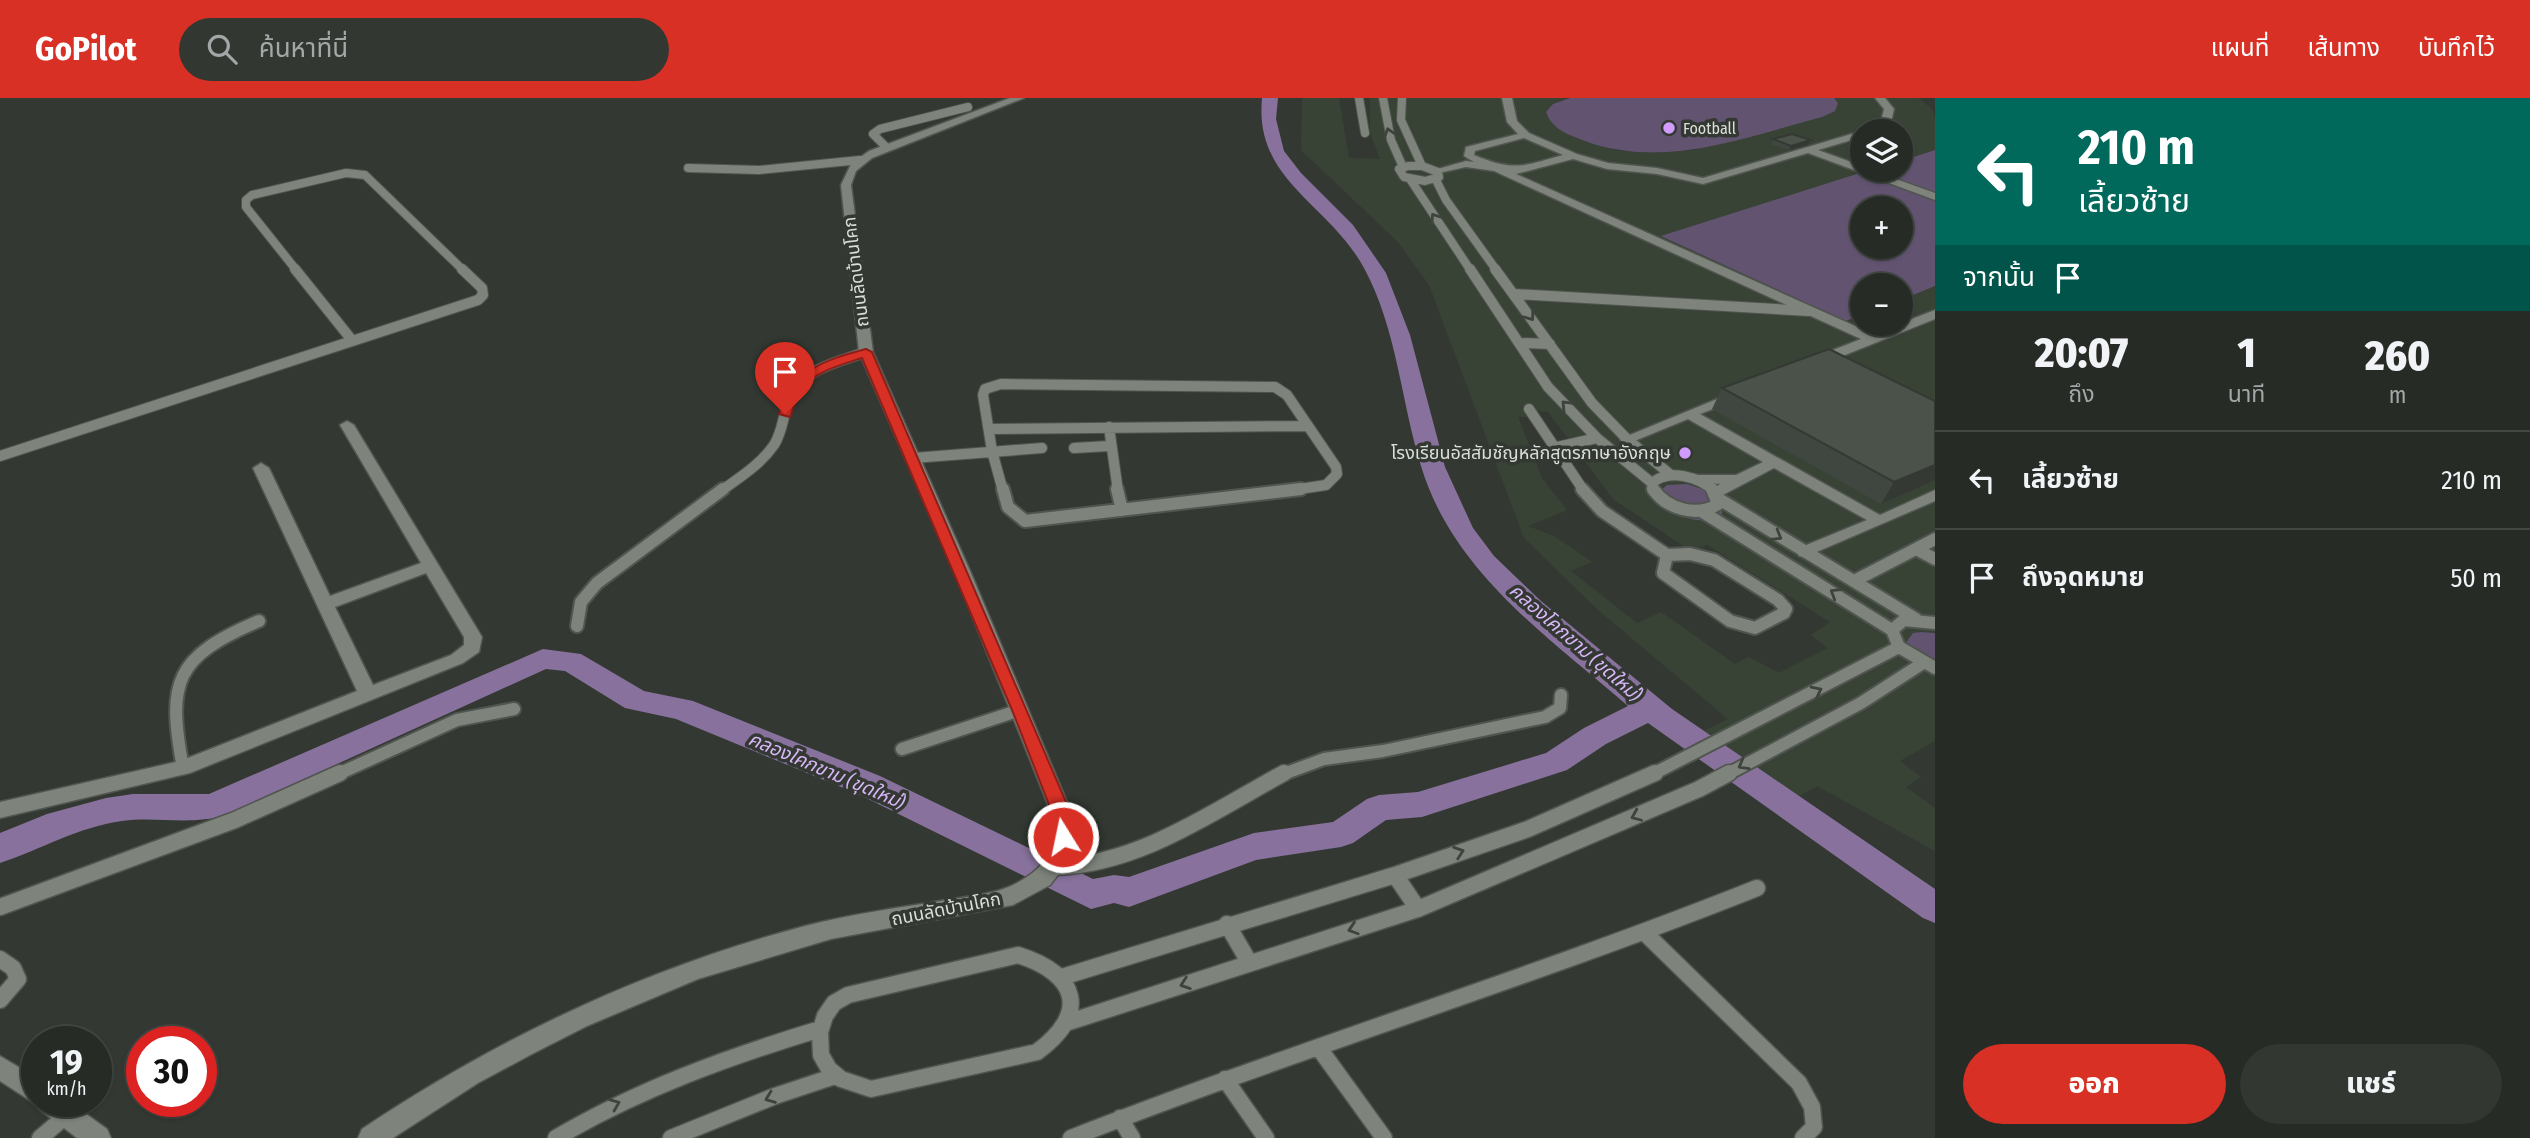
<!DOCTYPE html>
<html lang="th">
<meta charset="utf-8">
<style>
body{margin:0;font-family:"Fira Sans Condensed","Noto Sans Thai",sans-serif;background:#323732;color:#f1f3f6;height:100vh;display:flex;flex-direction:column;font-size:26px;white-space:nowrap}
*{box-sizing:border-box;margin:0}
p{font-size:23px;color:#a4a7a7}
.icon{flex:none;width:38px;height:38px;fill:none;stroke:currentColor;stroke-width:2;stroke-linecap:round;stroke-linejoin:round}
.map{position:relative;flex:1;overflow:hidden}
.drawer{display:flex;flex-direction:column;background:#262b26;width:595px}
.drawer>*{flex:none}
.guide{background:#00695c;color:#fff;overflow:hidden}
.tools{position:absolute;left:1850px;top:21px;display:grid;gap:14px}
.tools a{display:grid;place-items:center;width:63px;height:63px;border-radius:50%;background:#262b26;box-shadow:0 2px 5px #0004,0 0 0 2px #424743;font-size:35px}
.speed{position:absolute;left:21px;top:928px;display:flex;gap:14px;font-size:35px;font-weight:700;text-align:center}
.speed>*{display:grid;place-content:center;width:91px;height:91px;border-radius:50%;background:#262b26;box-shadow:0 2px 5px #0004,0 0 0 2px #424743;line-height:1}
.speed small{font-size:18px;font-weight:400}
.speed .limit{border:10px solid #d22;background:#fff;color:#111}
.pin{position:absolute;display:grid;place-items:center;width:60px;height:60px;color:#fff;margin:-72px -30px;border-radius:50% 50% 50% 0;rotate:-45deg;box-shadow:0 0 7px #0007}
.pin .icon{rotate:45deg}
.me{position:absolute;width:77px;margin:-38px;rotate:350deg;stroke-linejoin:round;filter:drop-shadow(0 0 5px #0008)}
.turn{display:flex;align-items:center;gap:24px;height:147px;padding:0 28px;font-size:32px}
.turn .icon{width:91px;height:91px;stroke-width:2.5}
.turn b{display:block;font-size:49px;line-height:60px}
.then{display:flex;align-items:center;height:66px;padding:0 28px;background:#0003;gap:14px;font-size:26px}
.eta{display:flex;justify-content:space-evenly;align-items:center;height:119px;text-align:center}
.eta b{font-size:42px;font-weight:800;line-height:49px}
.primary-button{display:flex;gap:14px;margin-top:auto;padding:14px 28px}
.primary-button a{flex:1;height:80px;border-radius:42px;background:#d93025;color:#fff;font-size:28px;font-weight:800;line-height:80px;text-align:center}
.primary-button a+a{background:#323732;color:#f1f3f6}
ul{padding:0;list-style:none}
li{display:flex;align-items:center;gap:21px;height:98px;padding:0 28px;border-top:2px solid #424743}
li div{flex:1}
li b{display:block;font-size:26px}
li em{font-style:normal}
header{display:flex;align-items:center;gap:42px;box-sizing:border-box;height:98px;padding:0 35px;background:#d93025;color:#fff}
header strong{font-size:33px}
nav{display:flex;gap:38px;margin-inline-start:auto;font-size:24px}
.search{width:490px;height:63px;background:#323732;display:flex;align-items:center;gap:18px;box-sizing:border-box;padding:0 24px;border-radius:38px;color:#a4a7a7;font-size:26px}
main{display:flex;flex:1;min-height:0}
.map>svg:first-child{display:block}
.built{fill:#384336;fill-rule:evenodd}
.green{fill:#625471;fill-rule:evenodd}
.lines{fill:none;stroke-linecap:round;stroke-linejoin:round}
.canal{fill:#88729d;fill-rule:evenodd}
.service-far3-casing{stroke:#515550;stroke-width:10}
.service-far2-casing{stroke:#515550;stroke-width:12}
.service-far1-casing{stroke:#515550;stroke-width:16}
.service-casing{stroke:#515550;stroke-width:19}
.pedestrian-casing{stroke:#515550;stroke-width:3}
.minor-casing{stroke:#515550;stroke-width:3}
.tertiary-casing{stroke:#515550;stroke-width:3}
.service-far3{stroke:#7e847c;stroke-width:8}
.service-far2{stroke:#7e847c;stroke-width:10}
.service-far1{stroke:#7e847c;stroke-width:12}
.service{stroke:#7e847c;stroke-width:16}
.pedestrian{fill:#7e847c;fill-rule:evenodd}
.minor{fill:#7e847c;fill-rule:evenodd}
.tertiary{fill:#7e847c;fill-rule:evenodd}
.wall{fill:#404740}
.shaded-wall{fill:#343934}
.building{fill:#4b524a;stroke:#343934;stroke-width:2}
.oneway{stroke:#3e443d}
.route{fill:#d93025;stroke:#8d1f18;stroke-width:2}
.poi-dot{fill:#d09dfe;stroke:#333932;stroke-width:2.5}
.labels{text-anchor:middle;stroke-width:7;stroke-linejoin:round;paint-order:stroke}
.far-poi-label{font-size:16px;fill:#dbdfda;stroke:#333932;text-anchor:start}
.street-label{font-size:18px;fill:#dbdfda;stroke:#333932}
.poi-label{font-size:18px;fill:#dbdfda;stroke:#333932;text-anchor:end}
.water-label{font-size:19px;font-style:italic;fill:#d8b6f8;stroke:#333932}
</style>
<header>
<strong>GoPilot</strong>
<div class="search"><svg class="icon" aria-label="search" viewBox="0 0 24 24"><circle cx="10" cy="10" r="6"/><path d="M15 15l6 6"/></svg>ค้นหาที่นี่</div>
<nav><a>แผนที่</a><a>เส้นทาง</a><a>บันทึกไว้</a></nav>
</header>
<main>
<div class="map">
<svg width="1935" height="1040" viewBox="0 0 1935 1040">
<rect width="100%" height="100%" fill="#333932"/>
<path class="built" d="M1302,0H1339L1349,60L1380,61L1370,35V0H1569L1553,6L1615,52L1646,55L1694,52L1838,5L1834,0H1919L1932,11L1935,20V52L1901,63L1900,33H1862V72H1872L1870,73L1935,98V103L1860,75L1846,223L1862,216V226H1900L1901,202L1935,188V331L1881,406L1935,382V535L1922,534L1935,572V643L1900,663L1921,679L1906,689L1935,710V753L1817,688L1788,704L1699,635L1728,621L1598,512L1524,440L1429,187L1398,144L1301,52ZM1533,312L1548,314L1613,401L1691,453L1707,447L1830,524L1811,537L1828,550L1779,575L1749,559L1735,566L1661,514L1637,525L1571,473L1592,464L1554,438L1528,428L1567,412L1542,380L1518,319H1534Z"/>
<path class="green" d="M1570,0H1834L1838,5L1835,13L1822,19C1742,40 1659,74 1577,40C1564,35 1551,29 1546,14L1553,6Z
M1935,52V98L1869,73L1900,72L1901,63Z
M1860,75L1935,103V188L1901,202L1900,187H1862V216L1846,223L1661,138ZM1862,110H1900V149H1862Z
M1687,386L1708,393L1722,405V416C1696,432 1673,415 1658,395L1667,387Z
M1922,534L1935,535V572L1905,546L1913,535Z"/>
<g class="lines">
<path class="canal" d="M1262,0H1278L1276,21L1284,53L1301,75L1353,127L1386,175L1410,237L1445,369L1473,430L1494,458L1541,503L1672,611L1935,791V825L1923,820L1648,625L1606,646L1567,672L1422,719L1386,722L1353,745L1341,749L1256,762L1129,809L1114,805L1091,811L858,696L676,621L625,610L565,573L546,571L225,717C191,728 157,718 122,723C78,729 42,751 0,765V735L47,716L106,700L133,696H209L543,551L581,556L644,593L693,603L880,678L1093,781L1114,777L1129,779L1254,735L1333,724L1367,701L1379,697L1418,694L1546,655L1584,630L1628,608C1548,539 1453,474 1421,368C1401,303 1397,231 1364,170C1328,104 1254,83 1262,0Z"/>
<g class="service-far3-casing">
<path id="service-far3" d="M1359,0L1365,35
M1383,0L1391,42L1403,69
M1402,0L1401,22L1422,68
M886,49L873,36L880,31L968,9
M1408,68H1422L1438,74L1439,79L1425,83L1404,79L1399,71Z
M688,70L759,72L860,62
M1410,81L1471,173
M1436,82L1446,102L1497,173
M297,173L246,109V102L252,97L346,75L365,77L464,173"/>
</g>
<g class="service-far2-casing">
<path id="service-far2" d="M295,171L351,241
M1470,171L1548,289L1597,340L1652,385
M1495,171L1592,305L1627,341L1671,377
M1514,196L1809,213
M1521,245L1550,246
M1529,311L1584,393
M1109,329L1118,393
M989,331L1308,328
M1074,350L1109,348
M1553,350L1597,340
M0,358L478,202L483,197L482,190L462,171
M913,360L1042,350
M721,393C740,379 760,367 774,347C784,332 783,311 792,296C806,270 841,263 866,254
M1003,393L992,353L983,297L985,291L1001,286L1275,289L1287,297L1336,369L1337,376L1326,387L1286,393
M1653,393L1652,385C1669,370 1699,379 1714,393"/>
</g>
<g class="service-far1-casing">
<path id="service-far1" d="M1003,391L1008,409L1025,423L1301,391
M1117,391L1122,412
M1582,391L1602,413L1667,457
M1653,391C1667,411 1697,420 1718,406L1712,391
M1719,401L1916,521
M1701,413L1892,532
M1916,451L1935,461
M1690,456L1714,462L1778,502L1786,511L1784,515L1755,530L1730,523L1663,475L1667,457Z
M1854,483L1935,441
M1935,525L1904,522L1892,532L1899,549L1935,570
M577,528L581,504L597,485L723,391
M902,651L1020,612
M183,670C167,584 174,559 259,523
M336,677L457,622L514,611
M1281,677L1324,661L1383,653L1545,619L1560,610L1561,597
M1651,677L1899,549
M1726,677L1861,605L1923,565"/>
</g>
<g class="service-casing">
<path id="service" d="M1056,769C1140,766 1212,714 1284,675
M1395,777L1418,811
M0,809L235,722L340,675
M1227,826L1249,864
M1646,836L1799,985L1812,1009L1814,1029L1803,1040
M1018,857C1078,876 1090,915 1037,954L871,991L841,981L829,971L821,957L820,934L825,918L834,905L848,897Z
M0,861L13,870L18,881L0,902
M1062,879L1395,777L1528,731L1655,675
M1069,924L1418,811L1699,691L1729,675
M1319,950L1384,1040
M1225,981L1266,1040
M1120,1020L1132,1040
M40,1040L67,1017
M556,1040C639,991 728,959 820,931
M671,1040L775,998L835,978
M1071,1040C1298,951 1531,880 1757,790"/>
</g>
<g class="pedestrian-casing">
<path id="pedestrian" d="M1502,0H1512L1517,23L1529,35L1577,56L1608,65L1657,70L1703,80L1858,34L1863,33L1862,39L1818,52L1862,68V72H1871L1935,95V102L1808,55L1703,86L1657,76L1607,71L1573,61L1516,76L1873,236L1935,212V221L1820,267H1810V261L1861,241L1494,73L1466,69L1434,76V72L1466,63L1474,64L1464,58L1466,49L1518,36L1507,24ZM1524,40L1563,57C1523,68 1514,74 1474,57L1475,53Z
M1875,0H1885L1894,11L1891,25L1876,33H1864L1881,23L1884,11Z
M1734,294L1739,295V301L1700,316L1880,417L1935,392V403L1805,459L1799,458L1797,454L1799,450L1867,422L1774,370L1721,398H1711L1708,395L1720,386L1687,383L1684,380L1687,377H1736L1763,364L1688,321L1632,344H1622L1620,341Z"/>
</g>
<g class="minor-casing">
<path id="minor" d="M1010,0H1024L872,60L856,73L851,87L873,254L971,475L1067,704L1071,738V751L1065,768L1050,787L1013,807L831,841L698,881L587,928L532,956L478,985L393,1040H358L362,1031C498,940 646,870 805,828C851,816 898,810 946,802C971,798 1000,796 1022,782C1057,762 1052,739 1047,704L955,475L859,254L841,87L851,66L869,53Z
M347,323L354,327L482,539L479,554L463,565L190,675L0,720V704L180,663L357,593L253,370L261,365L269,370L330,498L421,465L340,327ZM426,475L464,539V547L451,557L373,587L335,509Z"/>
</g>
<g class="tertiary-casing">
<path id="tertiary" d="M0,958L37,980V1003H68L107,1031L111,1040H77L39,1011L37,1007L0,983Z"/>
</g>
<use href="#service-far3" class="service-far3"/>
<use href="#service-far2" class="service-far2"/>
<use href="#service-far1" class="service-far1"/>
<use href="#service" class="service"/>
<use href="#pedestrian" class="pedestrian"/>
<use href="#minor" class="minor"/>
<use href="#tertiary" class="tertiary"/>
</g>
<path class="wall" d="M1773,41L1808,47L1789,52L1771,46Z
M1722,290L1935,382L1881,406L1712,311Z"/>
<path class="shaded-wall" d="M1811,42L1808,47L1789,52L1791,48Z
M1935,367V382L1881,406L1894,384Z"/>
<path class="building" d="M1792,36L1811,42L1791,48L1773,41Z
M1829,251L1935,303V367L1894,384L1722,290Z"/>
<defs><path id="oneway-chevron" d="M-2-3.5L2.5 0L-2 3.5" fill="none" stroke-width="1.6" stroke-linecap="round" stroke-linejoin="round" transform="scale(1.75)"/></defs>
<g class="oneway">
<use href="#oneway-chevron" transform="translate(1389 35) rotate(-107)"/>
<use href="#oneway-chevron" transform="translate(1435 120) rotate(-124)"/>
<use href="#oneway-chevron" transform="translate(1530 218) rotate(54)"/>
<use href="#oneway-chevron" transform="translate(1566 307) rotate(-134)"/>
<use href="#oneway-chevron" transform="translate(1777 438) rotate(31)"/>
<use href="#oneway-chevron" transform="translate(1835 495) rotate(-148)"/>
<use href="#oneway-chevron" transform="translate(1817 593) rotate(-26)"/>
<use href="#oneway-chevron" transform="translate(1743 667) rotate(151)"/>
<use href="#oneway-chevron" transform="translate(1636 718) rotate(157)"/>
<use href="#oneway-chevron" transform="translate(1459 754) rotate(-19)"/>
<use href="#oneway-chevron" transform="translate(1353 831) rotate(162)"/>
<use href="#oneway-chevron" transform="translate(1185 886) rotate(161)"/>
<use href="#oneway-chevron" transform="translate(770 1000) rotate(159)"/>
<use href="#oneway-chevron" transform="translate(615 1006) rotate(-22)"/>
</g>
<path class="route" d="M866,251L872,254L1066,704L1072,739L1069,744H1056L1048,704L1012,612L862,260C840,267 808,275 797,298C794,305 793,313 790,319L779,316C793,272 824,262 866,251Z"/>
<g class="poi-dot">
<circle cx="1669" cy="30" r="7"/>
<circle cx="1685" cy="355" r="7"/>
</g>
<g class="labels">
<g class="far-poi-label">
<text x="1683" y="36">Football</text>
</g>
<g class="street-label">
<text transform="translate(856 174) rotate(-97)" y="6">ถนนลัดบ้านโคก</text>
<text transform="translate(946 811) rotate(-11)" y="6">ถนนลัดบ้านโคก</text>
</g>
<g class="poi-label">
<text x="1671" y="361">โรงเรียนอัสสัมชัญหลักสูตรภาษาอังกฤษ</text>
</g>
<g class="water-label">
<text transform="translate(1576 544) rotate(41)" y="7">คลองโคกขาม (ขุดใหม่)</text>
<text transform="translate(827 672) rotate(23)" y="7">คลองโคกขาม (ขุดใหม่)</text>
</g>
</g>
</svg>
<div class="tools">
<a><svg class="icon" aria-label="layers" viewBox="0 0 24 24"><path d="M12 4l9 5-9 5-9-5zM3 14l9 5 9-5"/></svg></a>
<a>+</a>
<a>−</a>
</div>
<div class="speed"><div>19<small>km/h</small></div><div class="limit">30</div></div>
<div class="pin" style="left:785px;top:316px;background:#d93025"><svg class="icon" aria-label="arrive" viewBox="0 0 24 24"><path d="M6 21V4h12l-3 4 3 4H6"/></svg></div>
<svg class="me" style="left:1063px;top:739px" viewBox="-20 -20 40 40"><circle r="17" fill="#d93025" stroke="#fff" stroke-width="3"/><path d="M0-11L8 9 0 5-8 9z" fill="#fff"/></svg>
</div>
<section class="drawer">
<div class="guide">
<div class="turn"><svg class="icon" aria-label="left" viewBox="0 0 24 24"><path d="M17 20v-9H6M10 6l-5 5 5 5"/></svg><div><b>210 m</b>เลี้ยวซ้าย</div></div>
<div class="then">จากนั้น<svg class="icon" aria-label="arrive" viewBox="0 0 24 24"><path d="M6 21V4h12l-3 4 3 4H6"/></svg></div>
</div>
<div class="eta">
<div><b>20:07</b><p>ถึง</p></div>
<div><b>1</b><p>นาที</p></div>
<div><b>260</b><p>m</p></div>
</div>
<ul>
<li><svg class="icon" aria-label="left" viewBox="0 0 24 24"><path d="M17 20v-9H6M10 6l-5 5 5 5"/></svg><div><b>เลี้ยวซ้าย</b></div><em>210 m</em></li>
<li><svg class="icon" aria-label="arrive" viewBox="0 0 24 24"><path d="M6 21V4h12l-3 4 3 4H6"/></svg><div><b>ถึงจุดหมาย</b></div><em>50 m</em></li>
</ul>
<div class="primary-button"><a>ออก</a><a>แชร์</a></div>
</section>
</main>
